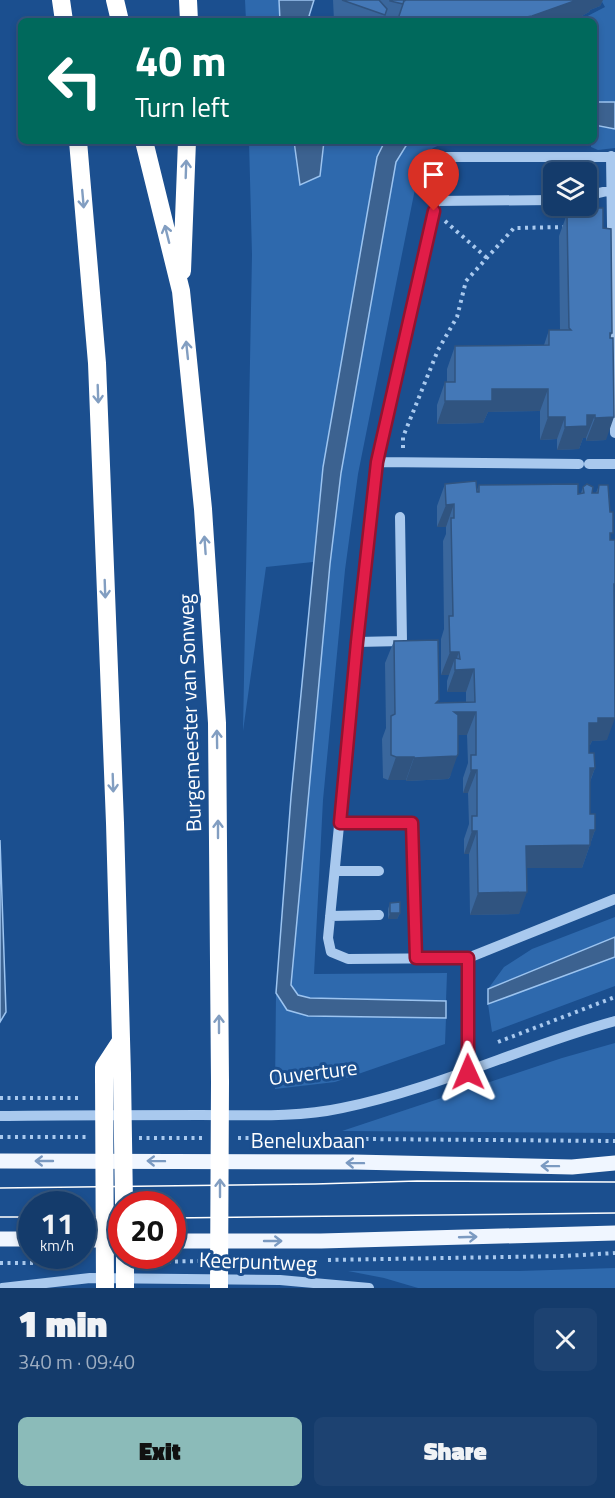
<!DOCTYPE html>
<meta charset="utf-8">
<style>
body{margin:0;font-family:"Titillium Web",sans-serif;background:#1d4271;color:#f1f3f6;height:100vh;display:flex;flex-direction:column;font-size:22px;white-space:nowrap}
*{box-sizing:border-box;margin:0}
p{font-size:20px;color:#9dadc1}
.icon{flex:none;width:33px;height:33px;fill:none;stroke:currentColor;stroke-width:2;stroke-linecap:round;stroke-linejoin:round}
.map{position:relative;height:1288px;overflow:hidden}
.details{display:flex;flex-direction:column;background:#143b6b;flex:1}
.details>*{flex:none}
.banner{position:absolute;left:18px;top:18px;width:579px;height:126px;border-radius:9px;box-shadow:0 3px 9px #0003,0 0 0 2px #33557e;background:#00695c;color:#fff;overflow:hidden}
.buttons{position:absolute;left:543px;top:162px;display:grid;gap:12px}
.buttons a{display:grid;place-items:center;width:54px;height:54px;border-radius:9px;background:#143b6b;box-shadow:0 3px 9px #0003,0 0 0 2px #33557e;font-size:30px}
.speed{position:absolute;left:18px;top:1191px;display:flex;gap:12px;font-size:30px;font-weight:700;text-align:center}
.speed>*{display:grid;place-content:center;width:78px;height:78px;border-radius:50%;background:#143b6b;box-shadow:0 3px 9px #0003,0 0 0 2px #33557e;line-height:1}
.speed small{font-size:15px;font-weight:400}
.speed .limit{border:9px solid #d22;background:#fff;color:#111}
.pin{position:absolute;display:grid;place-items:center;width:51px;height:51px;color:#fff;margin:-62px -26px;border-radius:50% 50% 50% 0;rotate:-45deg;box-shadow:0 0 6px #0007}
.pin .icon{rotate:45deg}
.me{position:absolute;width:66px;margin:-33px;rotate:359deg;stroke-linejoin:round;filter:drop-shadow(0 0 4px #0008)}
.turn{display:flex;align-items:center;gap:21px;height:126px;padding:0 18px;font-size:27px}
.turn .icon{width:78px;height:78px;stroke-width:2.5}
.turn b{display:block;font-size:42px;line-height:51px}
.round{display:grid;place-items:center;flex:none;width:63px;height:63px;border-radius:9px;background:#1d4271}
.summary{display:flex;align-items:center;justify-content:space-between;height:102px;padding:0 18px}
h1{font-size:36px;font-weight:800;line-height:45px}
.action{display:flex;gap:12px;margin-top:auto;padding:12px 18px}
.action a{flex:1;height:69px;border-radius:9px;background:#8bbbb9;color:#111;font-size:24px;font-weight:800;line-height:69px;text-align:center}
.action a+a{background:#1d4271;color:#f1f3f6}
.map>svg:first-child{display:block}
.green{fill:#2e69ad}
.water{fill:#3c6290;stroke:#9cc4f0;stroke-width:1.5}
.lines{fill:none;stroke-linecap:round;stroke-linejoin:round}
.path{stroke:#a9c9ee;stroke-width:4;stroke-dasharray:3 4.5;stroke-linecap:butt}
.minor{stroke:#a9c9ee;stroke-width:10}
.major{stroke:#f0f6ff;stroke-width:15}
.highway{stroke:#fff;stroke-width:18}
.tram{stroke:#fff;stroke-width:1.5}
.highway-bridge{stroke:#fff;stroke-width:18}
.wall{fill:#3a679d}
.shaded-wall{fill:#305480}
.building{fill:#4478b7;stroke:#305480;stroke-width:1.5}
.oneway{stroke:#829ec1}
.oneway2{stroke:#7b9ac1}
.route-casing{stroke:#92132f;stroke-width:15}
.route{stroke:#e11d48;stroke-width:10}
.labels{text-anchor:middle;stroke-width:6;stroke-linejoin:round;paint-order:stroke}
.street-label{font-size:21px;fill:#fff;stroke:#1b4f8f}
</style>
<div class="map">
<svg width="615" height="1288" viewBox="0 0 615 1288">
<rect width="100%" height="100%" fill="#1b4f8f"/>
<path class="green" d="M245,0H279L280,21H246Z
M601,0H615V102H594V21H578L605,7Z
M594,125L615,129V148L598,150L591,147V141H594Z
M249,141H294L300,184L320,176L324,141H385L377,157L323,467L313,562L266,567L243,731L252,255Z
M409,141H448L433,148L420,164L358,474L345,570L323,800L314,974L447,973L446,1001L310,998L298,995L291,985L330,564L341,473L396,162Z
M615,917V937L488,989L504,967L532,949Z
M615,957V986L492,1032L488,1004Z
M276,993L287,1010L308,1016L446,1018L445,1044L335,1082L275,1089Z
M615,1043V1133L342,1131L562,1058Z
M615,1268V1288H418L384,1278L348,1271H519Z"/>
<path class="water" d="M279,0H314L309,16L319,21H280Z
M594,102H615V129L594,125Z
M294,141H324L320,176L300,185Z
M385,141H409L396,162L341,473L330,564L291,985L298,995L310,998L446,1001V1018L308,1016L287,1010L276,993L291,797L323,467L377,157Z
M0,840L6,1012L0,1022Z
M615,937V957L488,1004V989Z"/>
<g class="lines">
<path class="path" d="M445,221L487,258
M403,448V437L438,350L457,317L466,281L514,228L567,227
M498,1042L615,997
M0,1098H79
M0,1137H86
M139,1138H203
M238,1138L615,1141
M328,1260L564,1256L615,1253
M145,1262L203,1261
M0,1263H74"/>
<path class="minor" d="M611,156L615,433
M615,157H446L377,462L357,642L328,938L331,952L348,959L468,958L615,899
M586,196L615,189
M436,201L554,200
M377,462L579,464
M589,464H615
M357,642L402,641L400,517
M340,823H412L416,958
M335,871H379
M330,916L379,915
M468,958V1072
M0,1116C67,1115 134,1115 201,1115C247,1115 296,1118 342,1108C436,1089 523,1046 615,1021
M2,1288L90,1278L280,1280L369,1288"/>
<path class="major" d="M0,1161L354,1162L572,1167L615,1163
M0,1239H32
M82,1240H122
M172,1241H321L615,1233"/>
<path class="highway" d="M61,0L64,21
M115,0L120,21
M188,0L189,21
M78,141L97,363L115,823L122,1075
M144,141L181,291L203,509L217,723L220,1082
M182,271L187,141
M104,1077V1067L121,1041"/>
<path class="tram" d="M0,1188L315,1184L417,1181L615,1182
M0,1217H32
M82,1218H122
M172,1218L615,1213"/>
<path class="highway-bridge" d="M122,1075L124,1204
M104,1077L105,1288
M125,1256V1288
M219,1288L220,1082"/>
</g>
<path class="wall" d="M333,0H603L600,6L590,10L589,12L573,21H334Z
M591,208L603,228L612,333L610,338L606,440L586,441V438H583L579,449L557,450V439L540,440V411L488,412L483,423L437,424V405L445,382H447V369L455,346L544,345L549,330H560L559,236L567,214L590,212Z
M445,484L477,490L479,485L578,494L581,493L583,487L592,493H596L599,485L610,540L614,592L607,740L592,741L590,745H589V753L595,768L590,782V814L595,830L582,868H527L519,914L470,915L469,854H464V839L469,824L468,793H463V778L468,763L467,735H458L450,777L448,779L406,781V780H388L383,778L382,739L386,728L385,663L394,641L439,703L466,702V692H447V681L449,675H441V639L444,629L443,541L446,534V527H437V506Z
M390,903L400,913L397,919H388V909Z"/>
<path class="shaded-wall" d="M577,0H603L600,6L590,10L589,12L573,21H506Z
M492,389H548L540,411L488,412L483,423L437,424L445,401Z
M587,415H595L586,438H583L579,449L557,450L565,427Z
M548,417H565L557,439L540,440Z
M614,417L606,440L586,441L595,418Z
M454,504L446,527H437L446,505Z
M450,652H459L455,663V658L449,675H441Z
M474,669L466,692H447L455,670Z
M454,712H476L467,735H446Z
M598,718H615L607,740L592,741L590,745L580,746L589,723Z
M458,754L450,777L448,779L406,781L414,758Z
M396,757H414L406,780H388Z
M590,768H595L586,791Z
M471,770H477L468,793H463Z
M590,830H595L582,868H518L526,846Z
M472,831H477L469,854H464Z
M527,892L519,914L470,915L478,893Z
M390,913H400L397,919H388Z"/>
<path class="building" d="M342,0H379L387,9L385,15Z
M390,0H404L403,4L390,1Z
M406,0H577L532,16L506,21H411L398,19L404,1Z
M591,208H603V228L611,229L612,333H610V338H613L614,417L595,418V415H587V426L565,427V417H548V389H492V401H445V382H455V346L549,345V330H571L569,328L567,214L591,212Z
M476,481L477,492H479V485L578,484V494L584,493L583,487L587,484L593,487L592,493H598L599,485H608L610,512H613V533H610V540H615V584H614L615,716V718H598V723H589V753H594L595,768H590V814H595V830H590V845L526,846L527,892L478,893L477,831H472V816H477V770H471V755H476V712H454L458,715V754L457,756L414,758V757H396L391,755V716L395,714L394,641L438,640L439,700L436,703L475,702L474,669L455,670V658L460,659L459,652H450L449,616H453L451,518H454V504L446,505L445,484Z
M400,902V913H390V903Z"/>
<defs><path id="oneway-shaft" d="M-6 0H5M1.5-3L5.5 0L1.5 3" fill="none" stroke-width="1.6" stroke-linecap="round" stroke-linejoin="round" transform="scale(1.5)"/></defs>
<g class="oneway">
<use href="#oneway-shaft" transform="translate(186 169) rotate(-88)"/>
<use href="#oneway-shaft" transform="translate(83 199) rotate(85)"/>
<use href="#oneway-shaft" transform="translate(167 234) rotate(-104)"/>
<use href="#oneway-shaft" transform="translate(187 350) rotate(-96)"/>
<use href="#oneway-shaft" transform="translate(98 394) rotate(88)"/>
<use href="#oneway-shaft" transform="translate(205 545) rotate(-94)"/>
<use href="#oneway-shaft" transform="translate(105 589) rotate(88)"/>
<use href="#oneway-shaft" transform="translate(217 739) rotate(-91)"/>
<use href="#oneway-shaft" transform="translate(113 783) rotate(88)"/>
<use href="#oneway-shaft" transform="translate(218 829) rotate(-90)"/>
<use href="#oneway-shaft" transform="translate(219 1024) rotate(-90)"/>
<use href="#oneway-shaft" transform="translate(220 1188) rotate(-90)"/>
</g>
<g class="oneway2">
<use href="#oneway-shaft" transform="translate(44 1161) rotate(180)"/>
<use href="#oneway-shaft" transform="translate(156 1161) rotate(-179)"/>
<use href="#oneway-shaft" transform="translate(355 1163) rotate(-179)"/>
<use href="#oneway-shaft" transform="translate(550 1166) rotate(-179)"/>
<use href="#oneway-shaft" transform="translate(468 1237) rotate(-2)"/>
<use href="#oneway-shaft" transform="translate(273 1241)"/>
</g>
<g class="lines">
<g class="route-casing">
<path id="route" d="M434,211L377,462L357,642L340,823H412L416,958H468V1072"/>
</g>
<use href="#route" class="route"/>
</g>
<g class="labels">
<g class="street-label">
<text transform="translate(190 713) rotate(-92)" y="7">Burgemeester van Sonweg</text>
<text transform="translate(313 1073) rotate(-7)" y="7">Ouverture</text>
<text x="308" y="1148">Beneluxbaan</text>
<text transform="translate(258 1262) rotate(2)" y="7">Keerpuntweg</text>
</g>
</g>
</svg>
<div class="buttons">
<a><svg class="icon" aria-label="layers" viewBox="0 0 24 24"><path d="M12 4l9 5-9 5-9-5zM3 14l9 5 9-5"/></svg></a>
</div>
<div class="speed"><div>11<small>km/h</small></div><div class="limit">20</div></div>
<div class="pin" style="left:434px;top:211px;background:#d93025"><svg class="icon" aria-label="arrive" viewBox="0 0 24 24"><path d="M6 21V4h12l-3 4 3 4H6"/></svg></div>
<svg class="me" style="left:468px;top:1072px" viewBox="-20 -20 40 40"><path d="M0-17L14 15 0 8-14 15z" fill="#e11d48" stroke="#fff" stroke-width="4"/></svg>
<div class="banner">
<div class="turn"><svg class="icon" aria-label="left" viewBox="0 0 24 24"><path d="M17 20v-9H6M10 6l-5 5 5 5"/></svg><div><b>40 m</b>Turn left</div></div>
</div>
</div>
<section class="details">
<div class="summary"><div><h1>1 min</h1><p>340 m · 09:40</p></div><a class="round"><svg class="icon" aria-label="close" viewBox="0 0 24 24"><path d="M6 6l12 12M18 6L6 18"/></svg></a></div>
<div class="action"><a>Exit</a><a>Share</a></div>
</section>
